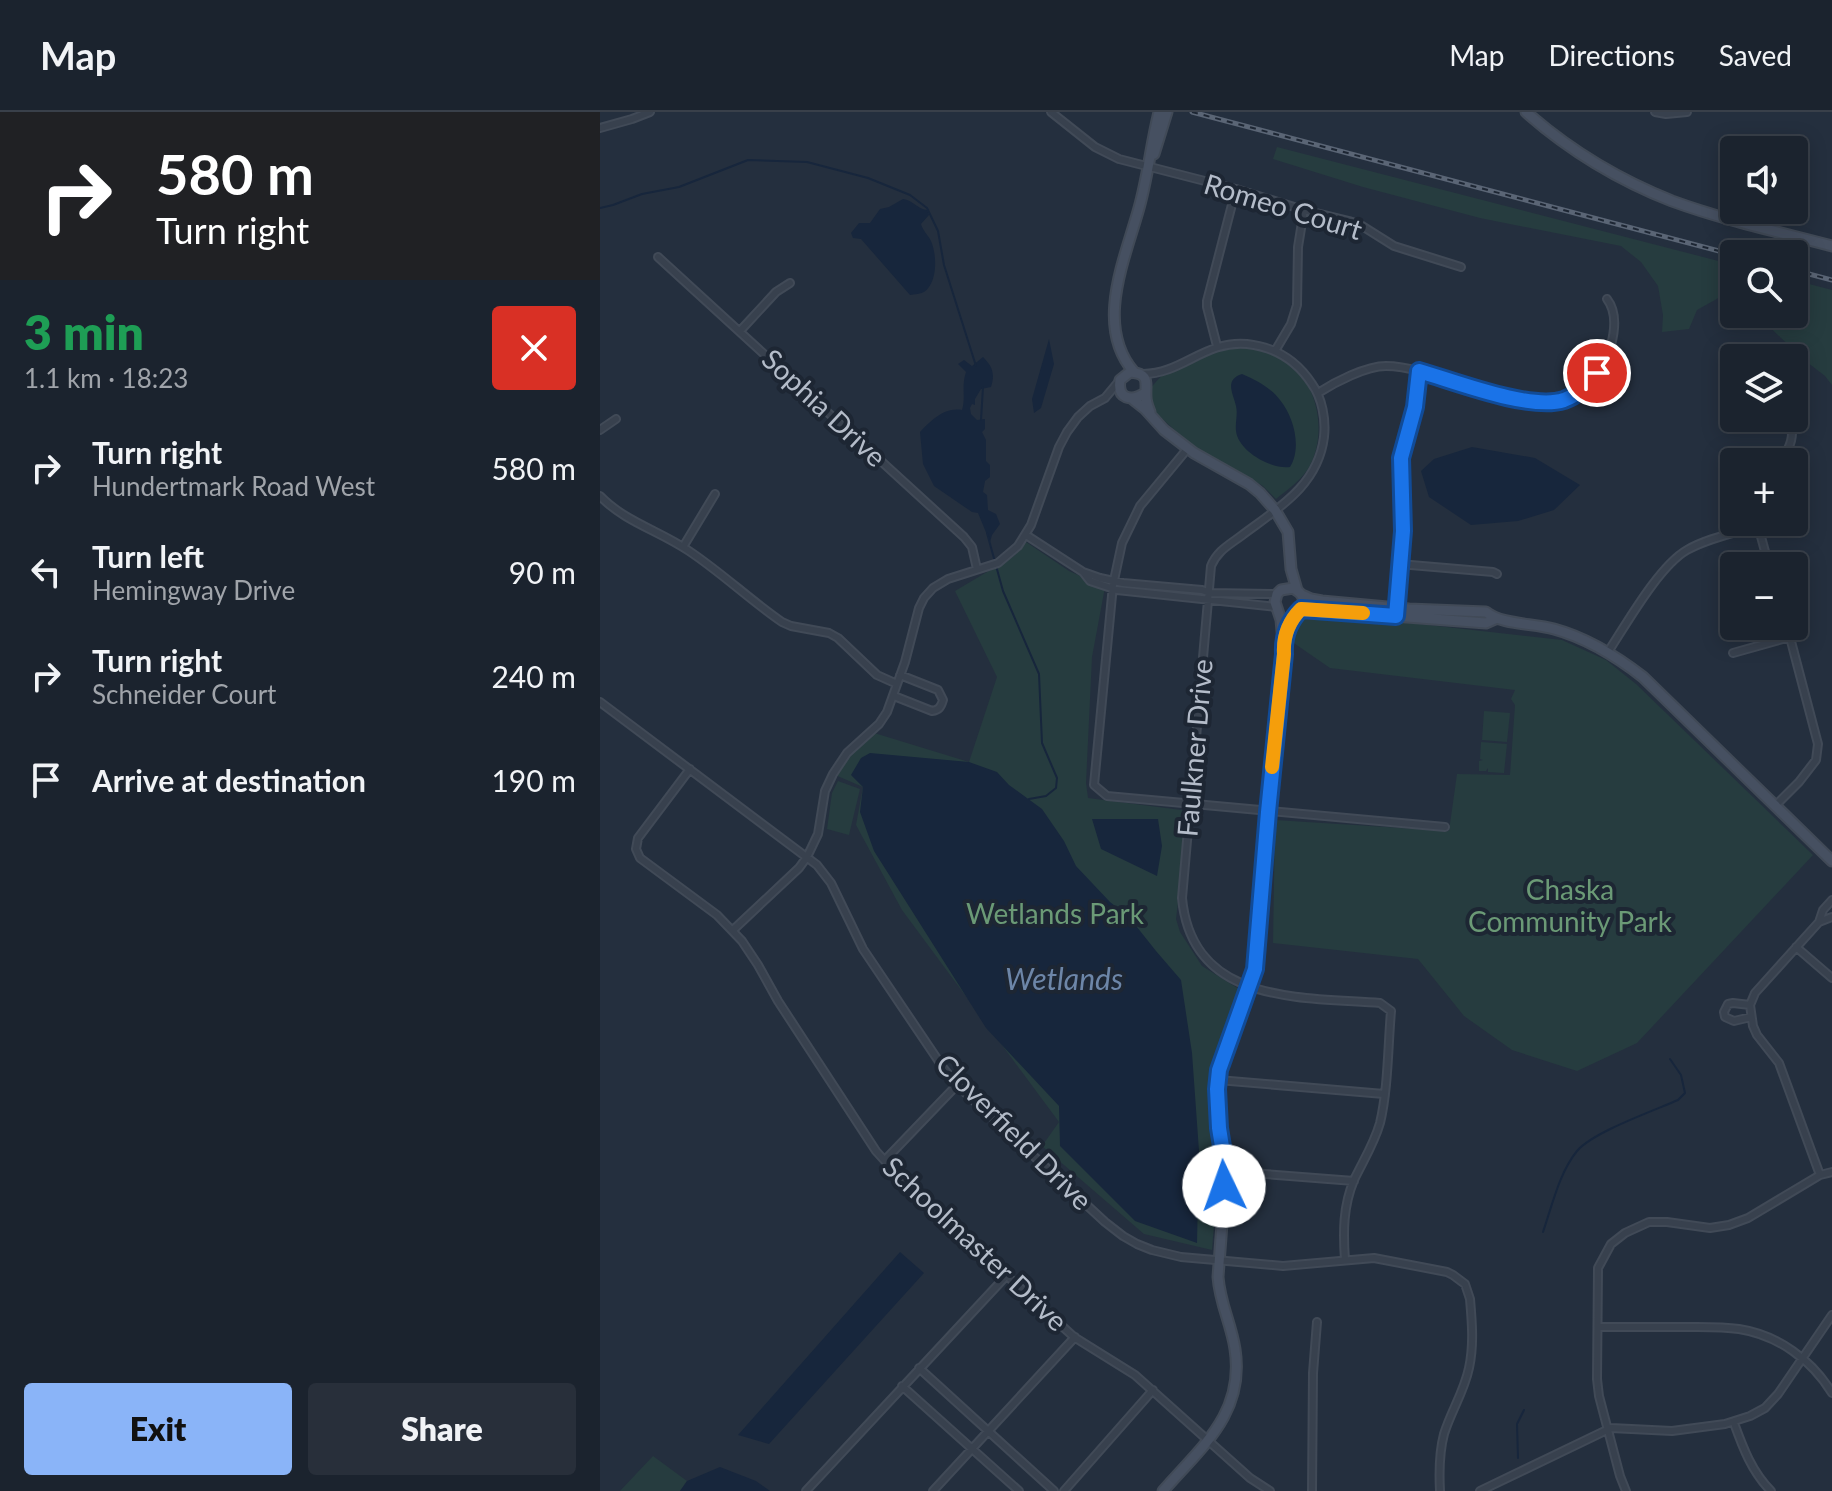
<!DOCTYPE html>
<meta charset="utf-8">
<style>
body{margin:0;font-family:Lato,sans-serif;background:#282f3a;color:#f1f3f6;height:100vh;display:flex;flex-direction:column;font-size:30px;white-space:nowrap}
*{box-sizing:border-box;margin:0}
p{font-size:26px;color:#a0a4aa}
.icon{flex:none;width:44px;height:44px;fill:none;stroke:currentColor;stroke-width:2;stroke-linecap:round;stroke-linejoin:round}
.map{position:relative;flex:1;overflow:hidden}
.drawer{display:flex;flex-direction:column;background:#1b232e;width:600px}
.drawer>*{flex:none}
.banner{background:#202124;color:#fff;overflow:hidden}
.buttons{position:absolute;left:1120px;top:24px;display:grid;gap:16px}
.buttons a{display:grid;place-items:center;width:88px;height:88px;border-radius:8px;background:#1b232e;box-shadow:0 4px 20px #0003,0 0 0 2px #39404a;font-size:40px}
.pin{position:absolute;display:grid;place-items:center;width:68px;height:68px;color:#fff;margin:-34px;border:4px solid #fff;border-radius:50%;box-shadow:0 2px 8px #0007}
.me{position:absolute;width:88px;margin:-44px;rotate:357deg;stroke-linejoin:round;filter:drop-shadow(0 0 6px #0008)}
.turn{display:flex;align-items:center;gap:28px;height:168px;padding:0 24px;font-size:36px}
.turn .icon{width:104px;height:104px;stroke-width:2.5}
.turn b{display:block;font-size:56px;line-height:68px}
.round{display:grid;place-items:center;flex:none;width:84px;height:84px;border-radius:8px;background:#282f3a}
.overview{display:flex;align-items:center;justify-content:space-between;height:136px;padding:0 24px}
h1{font-size:48px;font-weight:800;line-height:60px;color:#1e9e55}
.action{display:flex;gap:16px;margin-top:auto;padding:16px 24px}
.action a{flex:1;height:92px;border-radius:8px;background:#8ab4f8;color:#111;font-size:32px;font-weight:800;line-height:92px;text-align:center}
.action a+a{background:#282f3a;color:#f1f3f6}
ul{padding:0;list-style:none}
li{display:flex;align-items:center;gap:24px;height:104px;padding:0 24px}
li div{flex:1}
li b{display:block;font-size:30px}
li em{font-style:normal}
header{display:flex;align-items:center;gap:48px;box-sizing:border-box;height:112px;padding:0 40px;background:#1b232e;border-bottom:2px solid #39404a}
header strong{font-size:38px}
nav{display:flex;gap:44px;margin-inline-start:auto;font-size:28px}
main{display:flex;flex:1;min-height:0}
.map>svg:first-child{display:block}
.green{fill:#263c3f}
.water{fill:#17263c}
.lines{fill:none;stroke-linecap:round;stroke-linejoin:round}
.stream{stroke:#17263c;stroke-width:2}
.street-casing{stroke:#414a57;stroke-width:10}
.secondary-casing{stroke:#414a57;stroke-width:13}
.street{stroke:#38414e;stroke-width:6}
.secondary{stroke:#465061;stroke-width:9}
.rail-casing{stroke:#5a6575;stroke-width:5}
.rail{stroke:#1d2633;stroke-width:2;stroke-dasharray:6;stroke-linecap:butt}
.route-casing{stroke:#114b97;stroke-width:20}
.route{stroke:#1a73e8;stroke-width:14}
.slow{stroke:#f59e0b;stroke-width:14}
.labels{text-anchor:middle;stroke-width:8;stroke-linejoin:round;paint-order:stroke}
.street-label{font-size:28px;fill:#b4bcc9;stroke:#1d2633}
.park-label{font-size:28px;fill:#6b9a76;stroke:#1d2633}
.water-label{font-size:30px;font-style:italic;fill:#6d86a8;stroke:#1d2633}
</style>
<header>
<strong>Map</strong>
<nav><a>Map</a><a>Directions</a><a>Saved</a></nav>
</header>
<main>
<section class="drawer">
<div class="banner">
<div class="turn"><svg class="icon" aria-label="right" viewBox="0 0 24 24"><path d="M7 20v-9h11M14 6l5 5-5 5"/></svg><div><b>580 m</b>Turn right</div></div>
</div>
<div class="overview"><div><h1>3 min</h1><p>1.1 km · 18:23</p></div><a class="round" style="background:#d93025;color:#fff"><svg class="icon" aria-label="close" viewBox="0 0 24 24"><path d="M6 6l12 12M18 6L6 18"/></svg></a></div>
<ul>
<li><svg class="icon" aria-label="right" viewBox="0 0 24 24"><path d="M7 20v-9h11M14 6l5 5-5 5"/></svg><div><b>Turn right</b><p>Hundertmark Road West</p></div><em>580 m</em></li>
<li><svg class="icon" aria-label="left" viewBox="0 0 24 24"><path d="M17 20v-9H6M10 6l-5 5 5 5"/></svg><div><b>Turn left</b><p>Hemingway Drive</p></div><em>90 m</em></li>
<li><svg class="icon" aria-label="right" viewBox="0 0 24 24"><path d="M7 20v-9h11M14 6l5 5-5 5"/></svg><div><b>Turn right</b><p>Schneider Court</p></div><em>240 m</em></li>
<li><svg class="icon" aria-label="arrive" viewBox="0 0 24 24"><path d="M6 21V4h12l-3 4 3 4H6"/></svg><div><b>Arrive at destination</b></div><em>190 m</em></li>
</ul>
<div class="action"><a>Exit</a><a>Share</a></div>
</section>
<div class="map">
<svg width="1232" height="1379" viewBox="0 0 1232 1379">
<rect width="100%" height="100%" fill="#242f3e"/>
<path class="green" d="M677,35L1134,153V187L1122,184L1097,198L1089,217L1062,220L1063,203L1058,174L1041,150L1021,134L880,106L763,75L673,47Z
M1194,168L1232,178V273L1225,264L1203,247L1156,202H1194Z
M627,235C648,235 668,236 687,249C719,272 728,324 708,357C700,369 687,378 676,387L663,374L598,337L580,323L557,302L550,293L547,280L563,262L615,238Z
M426,430L469,459L505,475L492,545L486,671L488,686L589,699L576,807L580,820L602,854L647,882L610,959L619,1051L612,1138L544,1122L442,1034L459,1010L302,798L256,713L263,675L233,662L271,620L369,650L397,565L355,479L414,444Z
M704,499L962,528L1006,548L1036,572L1213,743L1037,931L977,959L912,938L864,904L818,847L673,831L675,708L849,719L857,662L910,663L915,593L911,587L915,578L730,556L685,525Z
M884,599L910,601L907,630L882,628Z
M881,630L907,632L904,661L888,660V656L886,659H879V649L883,648L880,647Z
M238,669L260,677L249,723L227,717L232,681Z
M53,1344L87,1369L80,1379H20Z"/>
<path class="water" d="M303,87C313,88 317,97 327,98L329,103L321,112C323,119 328,123 331,129C337,143 338,170 324,180C320,182 315,182 310,183L261,127L253,126L251,121L259,111H270L280,97L289,95Z
M449,227L454,252L441,296L434,301L432,287Z
M383,245C393,255 395,262 391,275L381,277L375,287V293L372,292L370,296L371,302L377,308L385,307V317L382,320L386,328V349L390,353V365L385,369L383,380L387,383L388,398L396,402L400,412L392,423L390,430L378,401L372,400L334,374L323,352L320,320C332,308 344,295 362,298C366,285 361,275 366,260L358,252L364,248L372,254Z
M642,262C656,268 671,276 680,288C694,305 702,336 690,355C672,358 638,339 636,319C635,311 638,302 636,294C633,281 624,268 642,262Z
M872,335L935,346L980,373L954,398L918,409L871,413L829,385L821,359L834,347Z
M270,641L369,650L397,660L409,673L442,697L464,729L476,754L510,790L529,805L556,839L581,868L592,941L599,1039L597,1131L535,1109L460,1034L459,994L386,916L274,739L260,700L263,675L251,663L261,646Z
M492,707H558L562,734L557,764L501,737Z
M300,1140L324,1161L169,1332L138,1323Z
M120,1355L156,1369L170,1379H80L87,1369Z"/>
<g class="lines">
<path class="stream" d="M0,96L13,93L42,82L79,75L148,48L207,50L268,66L310,83L327,96L338,119L344,153L376,254
M381,308L383,275
M387,421L403,479L439,562L442,631L457,666L456,676L446,684L429,687
M943,1120C952,1094 959,1061 977,1039C993,1020 1053,999 1078,988L1085,981L1081,963L1070,947
M918,1346L917,1312L924,1298"/>
<g class="street-casing">
<path id="street" d="M451,0L495,35L519,47L636,77L704,98L749,109L759,112L794,134L861,155
M1055,0L1066,2L1087,0
M0,16L32,7L50,0
M58,145L364,425L372,435L377,457
M140,219L176,180L190,171
M617,234L607,195V189L636,77
M675,239L691,212L697,193L698,135L704,98
M1137,241L1141,246
M543,262C582,262 605,228 647,232C675,235 697,249 712,272C722,286 726,307 724,325C718,374 677,397 641,424C629,433 617,439 611,454L582,786C592,892 699,885 780,891L791,899
M718,281C735,270 766,254 786,254C835,254 923,303 965,287C976,283 986,275 994,265C1001,256 1008,245 1011,233C1015,218 1017,200 1007,187
M0,318L16,307
M588,336L540,394L522,431L513,473L494,673L507,684L845,715
M1181,350C1190,335 1196,323 1189,306
M0,384C25,410 60,419 89,439C122,461 150,488 182,510L191,514L229,521L238,526L277,563L297,572
M1157,410L1169,454
M426,423L483,460L500,466L523,471L602,478L610,481L677,482
M83,435L115,382
M799,452L893,460L897,462
M483,460L490,469L517,478L676,495
M797,496L803,419L801,346L815,295L819,259
M1008,540C1027,511 1059,454 1087,438C1108,426 1135,421 1157,414
M1133,541L1190,525
M294,584L332,599C339,598 341,595 343,588L338,578L300,563
M0,590L217,753L231,771L263,837L344,957L357,973L505,1110L523,1124L537,1132L552,1138L581,1145L683,1154L774,1146L847,1160L853,1163L865,1172L870,1187C872,1210 874,1233 869,1256C864,1280 851,1299 844,1322C839,1341 839,1360 840,1379
M90,657L38,726L36,737L40,746L117,803L142,829L158,853L178,889L276,1039L304,1070L474,1225L535,1263L650,1366L670,1379
M1176,693L1199,670L1216,648L1218,632L1187,514
M1219,810L1232,805
M133,818L199,756L207,745L218,722L225,679L233,662L247,641L279,612L287,600L305,550L319,496L324,486L333,476L348,467L398,451L418,434L431,413L459,335L467,320L478,305L490,294L505,286L520,268
M1196,835L1232,866
M1150,893L1133,891L1128,892L1124,900L1125,905L1134,909L1151,905
M618,968L784,982
M285,1048L357,973
M626,1059L754,1069
M1220,1063L1179,951L1157,923L1153,914L1150,893L1155,881L1219,810L1223,798L1232,788
M745,1148C743,1120 743,1094 754,1068C763,1049 774,1032 780,1011C788,978 788,934 791,899
M998,1215C1024,1215 1051,1215 1078,1215C1098,1215 1119,1214 1139,1217C1178,1223 1212,1248 1232,1281
M319,1256L454,1379
M302,1274L419,1379
M1134,1311C1143,1336 1152,1360 1171,1379
M206,1379L407,1163
M333,1379L475,1225
M464,1379L553,1278
M712,1379L713,1261L717,1210
M880,1379L1011,1316L1072,1319L1125,1312L1150,1304L1165,1296L1178,1282L1232,1203
M1026,1379L1020,1364L999,1284L997,1267L998,1156L1011,1132L1025,1121L1049,1110H1067L1110,1116L1129,1113L1148,1106L1220,1063L1232,1060"/>
</g>
<g class="secondary-casing">
<path id="secondary" d="M926,0C969,38 1019,68 1072,89C1124,108 1179,120 1232,134
M554,42L567,0
M534,260C494,214 525,147 539,96C548,64 551,32 559,0
M545,281C531,290 517,287 520,268L530,260C551,262 545,271 546,285C546,290 548,295 550,300
M531,286L545,297L564,318L594,341L649,372L660,381L675,398L688,420L691,457L697,478
M702,483L711,487L722,489L809,497L886,500C902,513 933,511 954,517C987,526 1016,544 1043,565L1232,749
M701,497L886,511L895,507
M563,1379C601,1335 645,1302 635,1237C631,1211 620,1192 618,1165L626,1059L619,1016L617,977L619,958L655,857L668,700L684,542L681,508L675,490L677,482L681,478L693,476C709,485 704,492 695,504C689,511 686,521 683,529"/>
</g>
<use href="#street" class="street"/>
<use href="#secondary" class="secondary"/>
<g class="rail-casing">
<path id="rail" d="M592,0L1134,143
M1194,158L1232,168"/>
</g>
<use href="#rail" class="rail"/>
</g>
<g class="lines">
<g class="route-casing">
<path id="route" d="M624,1074L626,1059L619,1016L617,977L619,958L655,857L668,700L684,542C683,525 689,509 701,497L796,504L803,419L801,346L815,295L819,259C854,269 930,299 964,288C978,283 989,272 997,261"/>
</g>
<use href="#route" class="route"/>
<path class="slow" d="M672,655L684,542C683,525 689,509 701,497L763,501"/>
</g>
<g class="labels">
<g class="street-label">
<text transform="translate(683 95) rotate(17)" y="10">Romeo Court</text>
<text transform="translate(224 296) rotate(43)" y="10">Sophia Drive</text>
<text transform="translate(595 636) rotate(-85)" y="10">Faulkner Drive</text>
<text transform="translate(414 1020) rotate(45)" y="10">Cloverfield Drive</text>
<text transform="translate(375 1132) rotate(43)" y="10">Schoolmaster Drive</text>
</g>
<g class="park-label">
<text x="970" y="788">Chaska<tspan x="970" dy="32">Community Park</tspan></text>
<text x="455" y="812">Wetlands Park</text>
</g>
<g class="water-label">
<text x="464" y="878">Wetlands</text>
</g>
</g>
</svg>
<div class="buttons">
<a><svg class="icon" aria-label="sound" viewBox="0 0 24 24"><path d="M4 9h4l5-4v14l-5-4H4zM17 9q2 3 0 6"/></svg></a>
<a><svg class="icon" aria-label="search" viewBox="0 0 24 24"><circle cx="10" cy="10" r="6"/><path d="M15 15l6 6"/></svg></a>
<a><svg class="icon" aria-label="layers" viewBox="0 0 24 24"><path d="M12 4l9 5-9 5-9-5zM3 14l9 5 9-5"/></svg></a>
<a>+</a>
<a>−</a>
</div>
<div class="pin" style="left:997px;top:261px;background:#d93025"><svg class="icon" aria-label="arrive" viewBox="0 0 24 24"><path d="M6 21V4h12l-3 4 3 4H6"/></svg></div>
<svg class="me" style="left:624px;top:1074px" viewBox="-20 -20 40 40"><circle r="19" fill="#fff"/><path d="M0-13L10 11 0 6-10 11z" fill="#1a73e8"/></svg>
</div>
</main>
